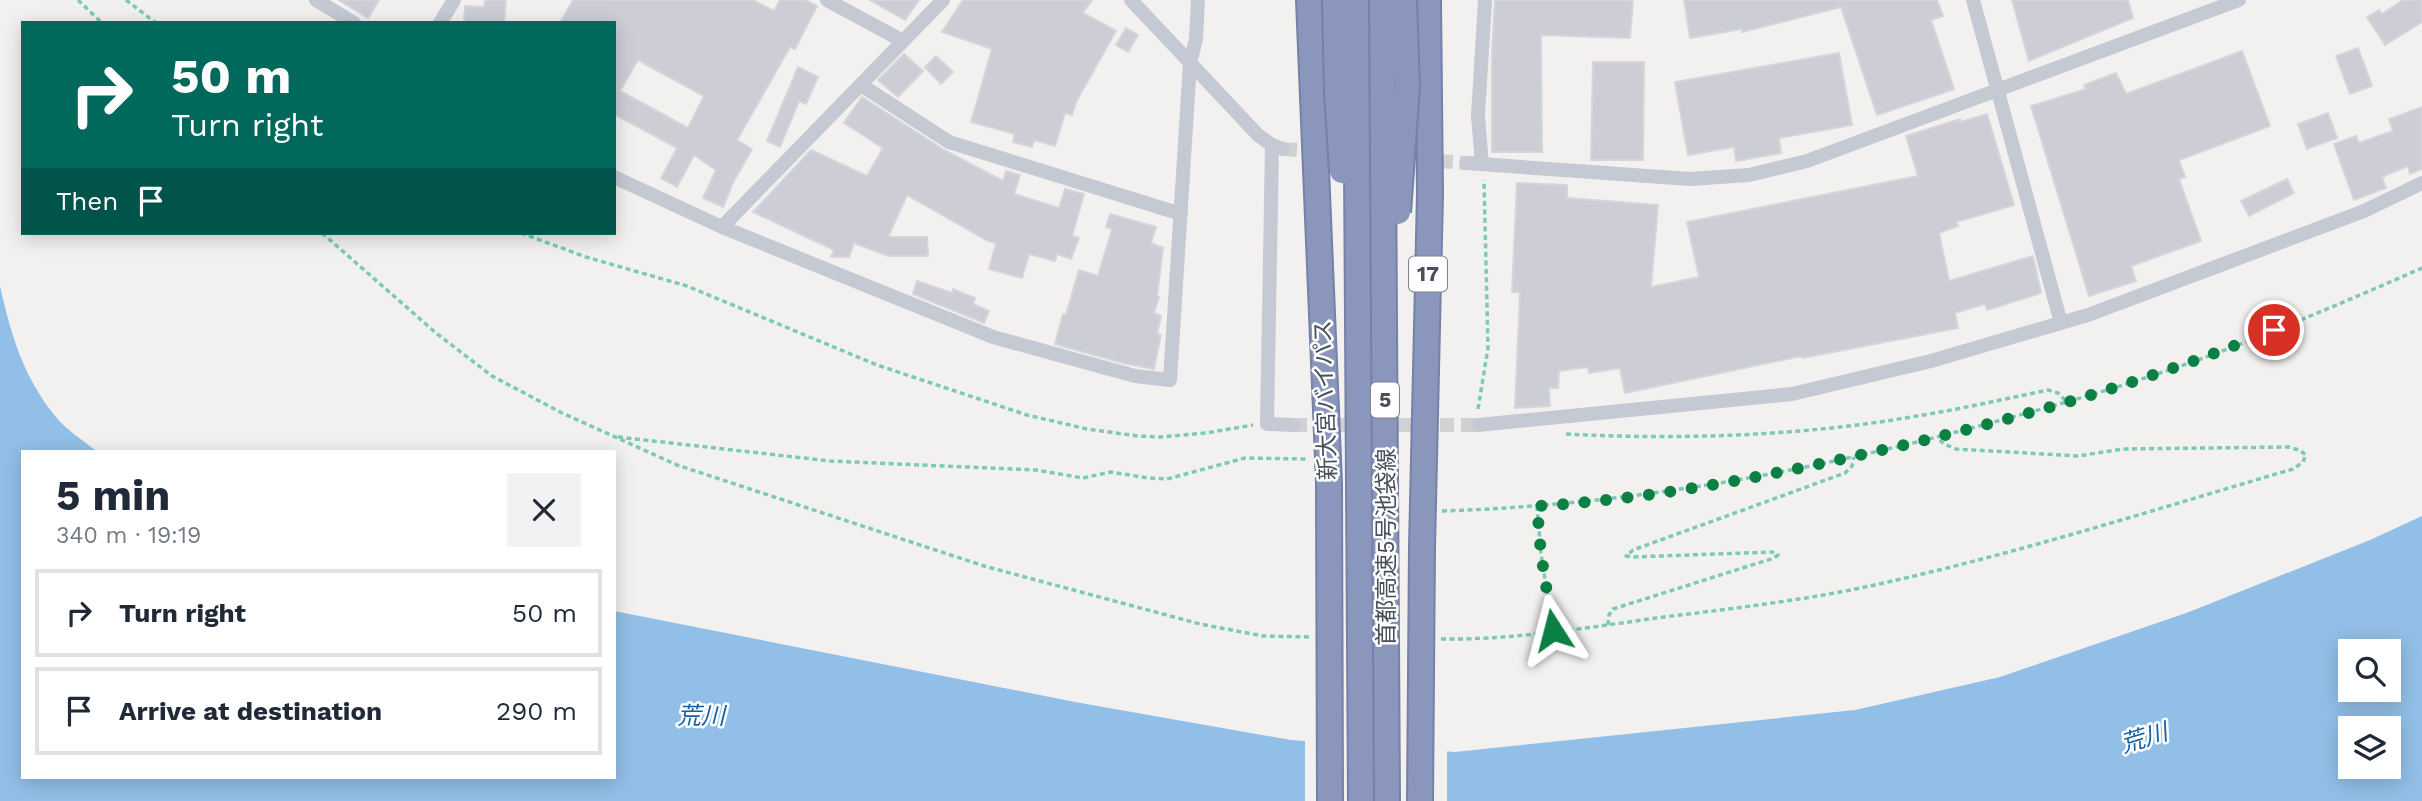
<!DOCTYPE html>
<meta charset="utf-8">
<style>
body{margin:0;font-family:"Work Sans","Noto Sans JP",sans-serif;background:#f2f2f3;color:#1f2937;height:100vh;display:flex;flex-direction:column;font-size:26px;white-space:nowrap}
*{box-sizing:border-box;margin:0}
p{font-size:23px;color:#747a83}
.icon{flex:none;width:38px;height:38px;fill:none;stroke:currentColor;stroke-width:2;stroke-linecap:round;stroke-linejoin:round}
.map{position:relative;flex:1;overflow:hidden}
.side{position:absolute;left:21px;top:450px;width:595px;height:329px;display:flex;flex-direction:column;background:#fff;border-radius:0px;box-shadow:0 4px 18px #0003}
.side>*{flex:none}
.top-card{position:absolute;left:21px;top:21px;width:595px;height:214px;border-radius:0px;box-shadow:0 4px 18px #0003;background:#00695c;color:#fff;overflow:hidden}
.buttons{position:absolute;left:2338px;top:639px;display:grid;gap:14px}
.buttons a{display:grid;place-items:center;width:63px;height:63px;border-radius:0px;background:#fff;box-shadow:0 4px 18px #0003;font-size:35px}
.pin{position:absolute;display:grid;place-items:center;width:60px;height:60px;color:#fff;margin:-30px;border:4px solid #fff;border-radius:50%;box-shadow:0 2px 7px #0007}
.me{position:absolute;width:77px;margin:-38px;rotate:351deg;stroke-linejoin:round;filter:drop-shadow(0 0 5px #0008)}
.turn{display:flex;align-items:center;gap:24px;height:147px;padding:0 35px;font-size:32px}
.turn .icon{width:91px;height:91px;stroke-width:2.5}
.turn b{display:block;font-size:49px;line-height:60px}
.then{display:flex;align-items:center;height:66px;padding:0 35px;background:#0003;gap:14px;font-size:26px}
.round{display:grid;place-items:center;flex:none;width:74px;height:74px;border-radius:0px;background:#f2f2f3}
.summary{display:flex;align-items:center;justify-content:space-between;height:119px;padding:0 35px}
h1{font-size:42px;font-weight:700;line-height:52px}
ul{padding:0;list-style:none}
li{display:flex;align-items:center;gap:21px;height:88px;margin:0 14px 10px;padding:0 21px;border:4px solid #e0e1e3;border-radius:0px}
li div{flex:1}
li b{display:block;font-size:26px}
li em{font-style:normal}
.map>svg:first-child{display:block}
.water{fill:#92bfe7;fill-rule:evenodd}
.pier{fill:#f3f1f0}
.building{fill:#cdced5;stroke:#d5d5db;stroke-width:2;fill-rule:evenodd}
.lines{fill:none;stroke-linecap:round;stroke-linejoin:round}
.street-tunnel{stroke:#d1d0d3;stroke-width:14;stroke-dasharray:14 7;stroke-linecap:butt}
.highway-casing{stroke:#7681a7;stroke-width:28}
.path{stroke:#7cc9b7;stroke-width:3.5;stroke-dasharray:5 3.5;stroke-linecap:butt}
.street{stroke:#c5c9d4;stroke-width:14}
.highway{stroke:#8b96bc;stroke-width:24}
.highway-bridge-casing{stroke:#7681a7;stroke-width:28;stroke-linecap:butt}
.highway-bridge{stroke:#8b96bc;stroke-width:24}
.route{stroke:#0b8043;stroke-width:12;stroke-dasharray:0 21.6}
.labels{text-anchor:middle;stroke-width:5;stroke-linejoin:round;paint-order:stroke}
.shield{fill:#fff;stroke:#80838e;stroke-width:2}
.shield-label{font-size:21px;font-weight:bold;fill:#494e5d}
.street-label{font-size:23px;fill:#494e5d;stroke:#fff}
.water-label{font-size:24px;font-style:italic;fill:#1561a4;stroke:#fff}
</style>
<div class="map">
<svg width="2422" height="801" viewBox="0 0 2422 801">
<rect width="100%" height="100%" fill="#f3f1f0"/>
<path class="water" d="M0,286C11,335 23,376 55,416C66,430 83,440 96,451L23,452V777H614V611L1075,702L1291,740L1455,752L1855,710L2000,677L2189,612L2370,540L2422,516V801H0ZM2350,651H2389V690H2350ZM2350,728H2389V766H2350Z"/>
<path class="pier" d="M1305,737L1447,748V801H1305Z"/>
<path class="building" d="M339,0H379L368,18Z
M485,0H506L504,23H464L465,6L484,7Z
M573,0H753L774,11L780,0H805L817,6L795,49L790,47L737,140L752,149L730,188H731L723,207L703,198L716,170L694,155L677,187L661,178L677,148L614,114V23H560ZM638,60L704,96L688,128L620,91Z
M870,0H919L905,20Z
M963,0H1092L1083,13L1116,31L1077,100L1072,115L1065,113L1055,146L1034,140L1032,147L1013,142L1015,134L971,122L992,49L942,32Z
M1495,0H1633L1630,38L1541,35L1542,152H1492V51Z
M1684,0H1937L1943,16L1931,20L1954,89L1877,115L1841,7L1742,32V29L1690,38Z
M2012,0H2128L2133,18L2029,61Z
M2403,0H2422V22L2385,45L2367,17L2379,10L2382,14Z
M1126,28L1138,35L1128,52L1116,45Z
M2358,48L2372,86L2350,94L2336,56Z
M2242,51L2270,126L2179,160L2185,177L2179,179L2201,241L2131,266L2136,281L2089,296L2031,106L2086,89L2084,85L2116,73L2126,94Z
M1839,53L1852,125L1779,138L1781,153L1736,161L1734,147L1688,155L1675,82Z
M904,54L923,71L898,97L878,80Z
M936,56L953,72L941,84L925,67Z
M1593,62H1644L1643,160H1591Z
M798,67L818,77L806,104L799,101L780,147L767,141Z
M862,97L944,150L1003,181L1006,171L1020,175L1014,194L1059,208L1065,189L1084,194L1072,236L1079,238L1071,259L1057,254L1055,261L1029,254L1022,278L989,269L996,243L988,241L907,195L888,237H927L928,256H888L854,243L849,257H831L834,250L753,212L811,150L867,176L883,148L844,123Z
M2422,107V169L2410,174L2408,166L2382,177L2386,188L2354,200L2334,144L2356,136L2359,143L2393,131L2389,119Z
M2328,113L2337,138L2307,149L2298,124Z
M1987,114L2014,205L1956,222L1958,226L1939,233L1949,281L2033,256L2041,293L1987,310L1985,304L1955,313L1958,328L1802,358V356L1625,393L1620,368L1589,373L1588,367L1559,371L1558,388H1549L1550,406L1515,408L1520,292H1512L1517,183L1567,185V198L1658,205L1651,287L1699,277L1687,222L1918,176L1906,136L1960,119V122Z
M2287,179L2294,193L2249,216L2241,201Z
M1110,214L1156,227L1151,243L1163,248L1157,296L1159,297L1154,313L1161,316L1157,334L1161,335L1154,369L1123,363L1055,344L1063,314L1066,315L1079,270L1098,276L1112,229L1106,227Z
M917,281L952,293L953,289L975,298L973,304L989,311L984,323L913,294Z"/>
<g class="lines">
<path class="street-tunnel" d="M1283,149L1321,152
M1397,158L1466,163
M1293,425H1478"/>
<g class="highway-casing">
<path id="highway" d="M1309,0L1329,483
M1422,547L1430,194L1428,0"/>
</g>
<path class="path" d="M78,0L102,23
M126,0L156,23
M322,233L436,333L492,376L562,413L677,465L984,566L1200,624L1263,636L1311,637
M521,233L586,257L687,286L877,365L1027,415L1087,429L1138,436L1160,437L1206,433L1253,425
M1478,409L1488,348L1484,180
M1566,434C1682,440 1802,436 1917,416C1961,409 2004,399 2048,390L2058,393L2067,402
M618,437L830,461L1036,470L1083,478L1111,472L1148,478L1167,479L1245,458L1306,459
M1537,506L1541,554L1553,630
M1442,511C1633,505 1820,470 2005,419C2076,400 2147,379 2217,353C2286,327 2354,298 2422,268
M1608,625L1609,615L1613,609L1774,558L1778,555L1772,552L1633,557L1626,556L1633,550L1845,473L1852,466L1854,457
M1441,639C1512,640 1586,628 1656,618C1728,609 1800,601 1870,586C2013,555 2153,510 2293,469L2303,462L2306,455L2299,450L2288,447L2123,449L2078,456L1956,449L1944,444L1937,438"/>
<path class="street" d="M316,0L354,23
M827,0L903,41
M1131,0L1258,135L1272,145L1283,149
M1973,0L2061,323
M440,23L454,0
M861,85L949,142L1181,214
M1272,145L1267,424L1293,425
M1466,163L1690,179L1749,175L1807,161L2239,0
M1482,164L1478,116L1485,0
M614,177L722,227L993,337L1135,376L1170,380L1190,63L1196,39L1198,0
M722,227L943,0
M1478,425L1792,394L1931,361L2088,315L2364,211L2422,183"/>
<use href="#highway" class="highway"/>
<g class="highway-bridge-casing">
<path id="highway-bridge" d="M1335,0L1337,93L1342,171
M1356,0L1361,801
M1382,0L1387,801
M1398,212L1407,87L1404,0
M1329,483L1330,801
M1420,801L1422,547"/>
</g>
<use href="#highway-bridge" class="highway-bridge"/>
</g>
<g class="lines">
<path class="route" d="M1553,630L1541,554L1537,506C1639,500 1742,481 1842,459C1989,427 2135,387 2274,330"/>
</g>
<g class="labels">
<g class="shield">
<rect x="1409" y="256.5" width="38" height="35" rx="5"/>
<rect x="1371" y="382.5" width="28" height="35" rx="5"/>
</g>
<g class="shield-label">
<text x="1428" y="281">17</text>
<text x="1385" y="407">5</text>
</g>
<g class="street-label">
<text transform="translate(1325 400) rotate(-92)" y="8">新大宮バイパス</text>
<text transform="translate(1386 547) rotate(-90)" y="8">首都高速5号池袋線</text>
</g>
<g class="water-label">
<text x="701" y="724">荒川</text>
<text transform="translate(2144 738) rotate(-17)" y="8">荒川</text>
</g>
</g>
</svg>
<div class="buttons">
<a><svg class="icon" aria-label="search" viewBox="0 0 24 24"><circle cx="10" cy="10" r="6"/><path d="M15 15l6 6"/></svg></a>
<a><svg class="icon" aria-label="layers" viewBox="0 0 24 24"><path d="M12 4l9 5-9 5-9-5zM3 14l9 5 9-5"/></svg></a>
</div>
<div class="pin" style="left:2274px;top:330px;background:#d93025"><svg class="icon" aria-label="arrive" viewBox="0 0 24 24"><path d="M6 21V4h12l-3 4 3 4H6"/></svg></div>
<svg class="me" style="left:1553px;top:630px" viewBox="-20 -20 40 40"><path d="M0-17L14 15 0 8-14 15z" fill="#0b8043" stroke="#fff" stroke-width="4"/></svg>
<div class="top-card">
<div class="turn"><svg class="icon" aria-label="right" viewBox="0 0 24 24"><path d="M7 20v-9h11M14 6l5 5-5 5"/></svg><div><b>50 m</b>Turn right</div></div>
<div class="then">Then<svg class="icon" aria-label="arrive" viewBox="0 0 24 24"><path d="M6 21V4h12l-3 4 3 4H6"/></svg></div>
</div>
<section class="side">
<div class="summary"><div><h1>5 min</h1><p>340 m · 19:19</p></div><a class="round"><svg class="icon" aria-label="close" viewBox="0 0 24 24"><path d="M6 6l12 12M18 6L6 18"/></svg></a></div>
<ul>
<li><svg class="icon" aria-label="right" viewBox="0 0 24 24"><path d="M7 20v-9h11M14 6l5 5-5 5"/></svg><div><b>Turn right</b></div><em>50 m</em></li>
<li><svg class="icon" aria-label="arrive" viewBox="0 0 24 24"><path d="M6 21V4h12l-3 4 3 4H6"/></svg><div><b>Arrive at destination</b></div><em>290 m</em></li>
</ul>
</section>
</div>
